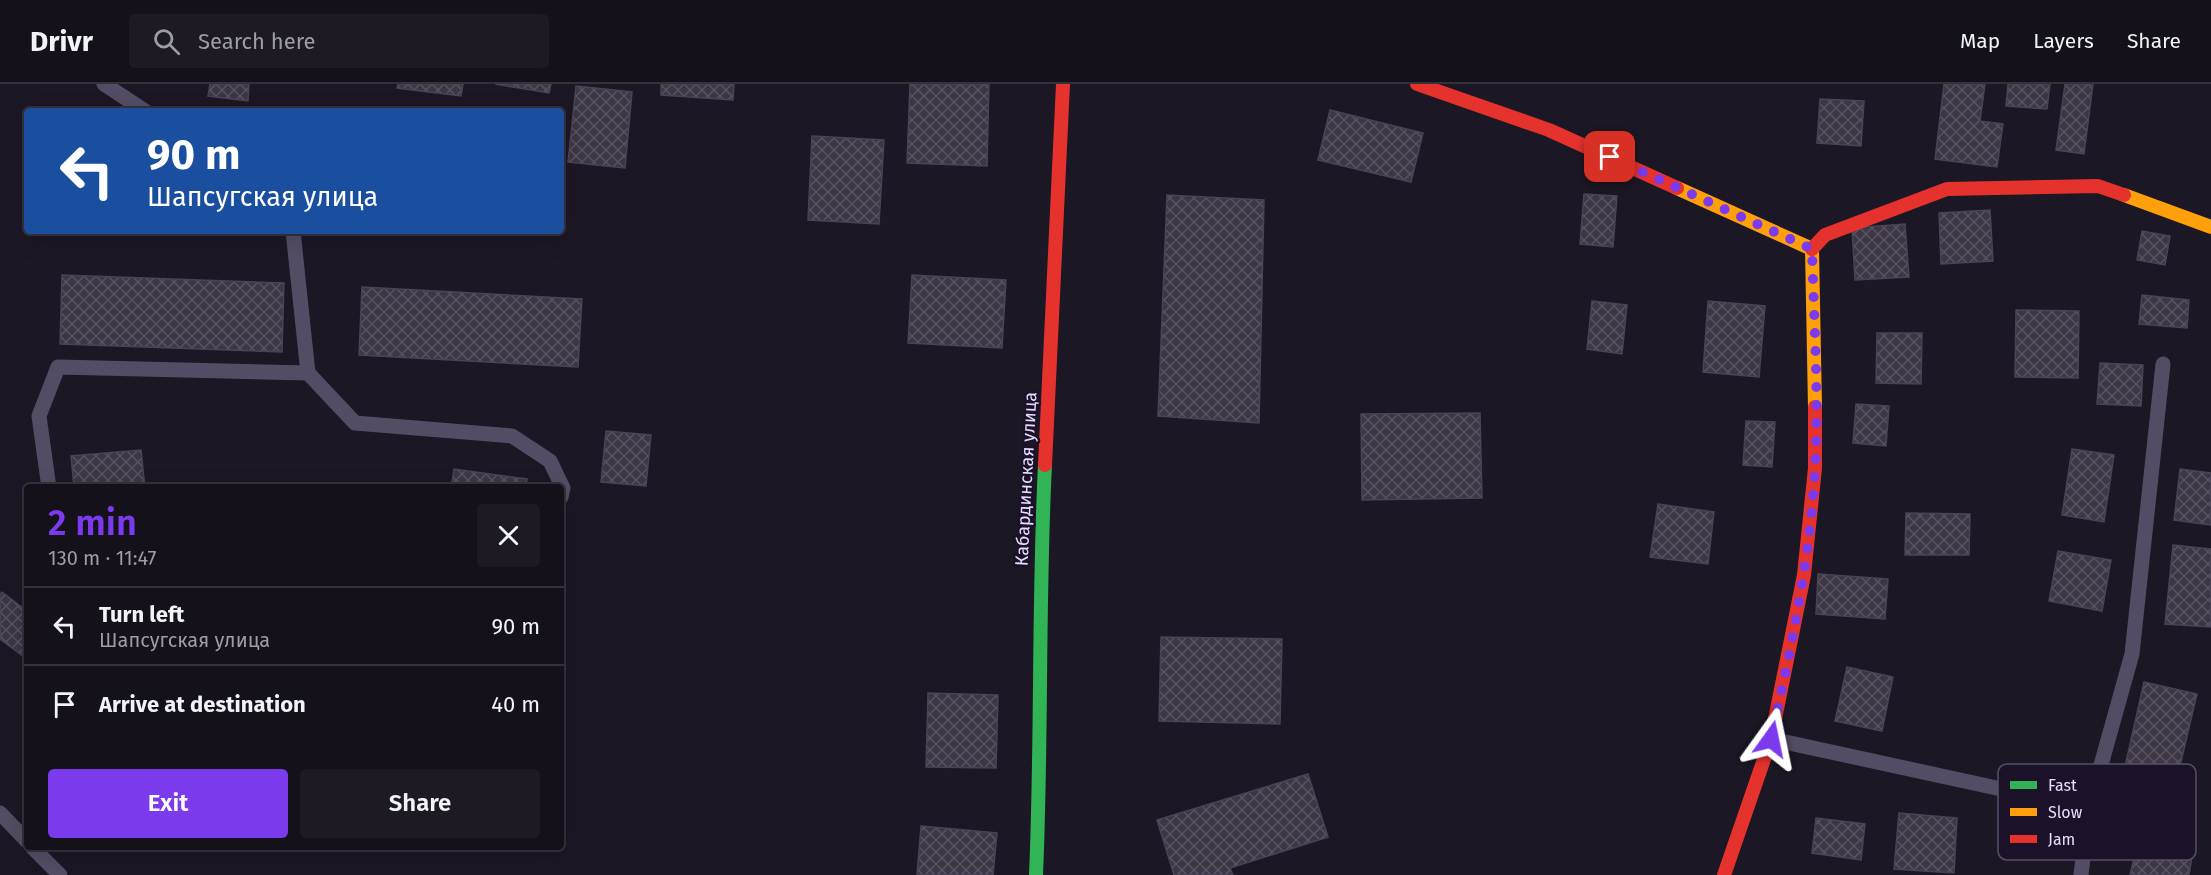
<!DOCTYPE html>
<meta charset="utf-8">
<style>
body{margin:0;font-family:"Fira Sans",sans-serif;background:#1e1a24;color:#f1f3f6;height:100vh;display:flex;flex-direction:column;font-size:22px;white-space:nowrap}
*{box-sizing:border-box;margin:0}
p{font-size:20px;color:#9d9da3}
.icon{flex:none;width:33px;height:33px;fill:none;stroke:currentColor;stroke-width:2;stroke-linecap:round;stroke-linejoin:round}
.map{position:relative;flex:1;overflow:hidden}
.details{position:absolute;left:24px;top:400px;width:540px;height:366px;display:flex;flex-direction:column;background:#15111b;border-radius:6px;box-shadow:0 6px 24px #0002,0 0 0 2px #34313a}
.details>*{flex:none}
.banner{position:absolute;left:24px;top:24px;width:540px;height:126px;border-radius:6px;box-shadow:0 6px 24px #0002,0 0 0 2px #34313a;background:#1a4fa0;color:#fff;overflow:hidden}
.pin{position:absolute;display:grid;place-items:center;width:51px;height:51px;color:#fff;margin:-26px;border-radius:12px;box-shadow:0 3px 9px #0006}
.me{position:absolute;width:66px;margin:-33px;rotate:12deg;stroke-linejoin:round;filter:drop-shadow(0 0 4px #0008)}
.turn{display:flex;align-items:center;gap:21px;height:126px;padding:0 24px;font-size:27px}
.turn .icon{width:78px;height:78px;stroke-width:2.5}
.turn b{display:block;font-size:42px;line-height:51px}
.round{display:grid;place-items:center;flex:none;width:63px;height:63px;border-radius:6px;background:#1e1a24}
.summary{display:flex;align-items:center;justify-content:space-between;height:102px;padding:0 24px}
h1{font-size:36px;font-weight:600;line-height:45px;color:#7c3aed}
.cta{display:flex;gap:12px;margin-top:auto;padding:12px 24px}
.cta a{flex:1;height:69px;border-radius:6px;background:#7c3aed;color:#fff;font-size:24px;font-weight:600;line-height:69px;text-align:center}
.cta a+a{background:#1e1a24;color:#f1f3f6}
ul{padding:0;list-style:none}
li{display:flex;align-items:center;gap:18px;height:78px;padding:0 24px;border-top:2px solid #34313a}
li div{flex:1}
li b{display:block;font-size:22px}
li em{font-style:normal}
header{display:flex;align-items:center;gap:36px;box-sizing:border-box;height:84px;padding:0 30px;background:#15111b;border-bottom:2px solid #34313a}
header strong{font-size:28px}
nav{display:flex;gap:33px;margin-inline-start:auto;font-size:21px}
.search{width:420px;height:54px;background:#1e1a24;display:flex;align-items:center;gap:15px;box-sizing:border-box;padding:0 21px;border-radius:6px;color:#9d9da3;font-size:22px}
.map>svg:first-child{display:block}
.building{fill:url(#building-cross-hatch);stroke:#4a4256;stroke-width:1.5}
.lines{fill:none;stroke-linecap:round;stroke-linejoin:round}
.lane{stroke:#524d64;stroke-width:15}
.fast{stroke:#30b455;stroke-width:14}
.slow{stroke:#ff9f0a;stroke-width:14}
.jam{stroke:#e5322d;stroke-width:14}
.route{stroke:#7c3aed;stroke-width:10;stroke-dasharray:0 18}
.labels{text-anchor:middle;stroke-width:5;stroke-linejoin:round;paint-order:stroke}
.street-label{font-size:18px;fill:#e6dcfd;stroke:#1b1229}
.key{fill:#1b1229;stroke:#584f69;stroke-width:1.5}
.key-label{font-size:16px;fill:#e6dcfd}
</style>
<header>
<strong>Drivr</strong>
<div class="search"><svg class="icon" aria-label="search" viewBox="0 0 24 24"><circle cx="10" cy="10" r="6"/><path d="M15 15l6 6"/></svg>Search here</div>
<nav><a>Map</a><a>Layers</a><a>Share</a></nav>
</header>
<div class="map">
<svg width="2211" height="791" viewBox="0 0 2211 791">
<defs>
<pattern id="building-cross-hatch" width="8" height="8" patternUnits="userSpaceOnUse" patternTransform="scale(1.5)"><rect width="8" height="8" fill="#3c3645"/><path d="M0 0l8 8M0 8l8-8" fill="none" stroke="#585261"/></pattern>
</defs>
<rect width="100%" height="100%" fill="#1c1724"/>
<path class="building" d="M210,0H249L248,17L208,12Z
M398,0H463L461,12L397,4Z
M495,0H551L549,9Z
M661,0H734L733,16L661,11Z
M910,0H989L987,82L907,79Z
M1944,0H1985L1980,37L2003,40L1997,83L1935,75Z
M2008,0H2050L2047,25L2006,22Z
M2065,0H2093L2084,70L2056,66Z
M576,2L632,8L625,84L568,78Z
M1820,15L1864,17L1861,62L1817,59Z
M1330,26L1423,49L1411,98L1318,76Z
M812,52L884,56L879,140L808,136Z
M1584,110L1617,112L1613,163L1580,160Z
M1167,111L1264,116L1259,339L1158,332Z
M1990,126L1993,177L1941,180L1939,129Z
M1905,140L1909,193L1855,196L1852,144Z
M2142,147L2170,152L2165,181L2137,176Z
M62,191L284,199L282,268L60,260Z
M912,191L1006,196L1002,264L908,259Z
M362,203L582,215L578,283L359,271Z
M2142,211L2189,216L2187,244L2139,240Z
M1592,217L1627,221L1622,270L1587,265Z
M1708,217L1765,222L1759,293L1703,288Z
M2016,226L2079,227L2078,294L2015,293Z
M1877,249H1922L1921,300L1876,299Z
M2100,279L2143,281L2141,322L2097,320Z
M1856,320L1889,322L1886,362L1853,359Z
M1480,329L1482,414L1362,416L1361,330Z
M1746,337L1775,338L1772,383L1743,381Z
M606,347L651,351L646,402L601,398Z
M2072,365L2114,371L2104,438L2062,431Z
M141,366L145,404H74L71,372Z
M454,385L527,395L526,404H451Z
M2180,385L2211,389V441L2174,436Z
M1658,420L1714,428L1708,480L1650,473Z
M1906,429L1970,430L1969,471H1905Z
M2173,461L2211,465V543L2165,540Z
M2058,467L2111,476L2102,527L2049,517Z
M1818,490L1888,495L1885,535L1816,530Z
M2,508L27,527V575L0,555V511Z
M1161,553L1282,555L1280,640L1159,637Z
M1847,583L1893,593L1882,647L1835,637Z
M2144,598L2197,610L2176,699L2124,687Z
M928,609L998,611L996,684L926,683Z
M1308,690L1328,753L1230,784L1233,791H1174L1157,736Z
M1899,729L1957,734L1954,789L1894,785Z
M1816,734L1865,740L1861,776L1812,769Z
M921,742L997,749L993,791H917Z
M2137,762L2192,773L2189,791H2130Z"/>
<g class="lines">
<path class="lane" d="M104,0L145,27
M293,147L308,289
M49,404L39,332L58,283L308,289L355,339L512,352L550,377L563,404L561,413
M1771,655L2089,724
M0,729L27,757
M33,764L60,791
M2081,791L2089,724L2132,570L2163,280"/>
<path class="fast" d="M1036,791C1042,654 1038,518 1045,381"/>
<path class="slow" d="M1677,104L1812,165
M2124,111L2211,143
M1812,165L1815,323"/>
<path class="jam" d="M1417,0L1549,46L1677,104
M1812,165L1825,151L1947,105L2098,102L2124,111
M1045,381L1063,0
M1724,791L1771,655L1804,491L1815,384V323"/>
</g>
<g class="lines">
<path class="route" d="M1610,73L1812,165C1814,238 1819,312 1815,385C1810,476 1791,566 1771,655"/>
</g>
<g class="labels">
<g class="street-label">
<text transform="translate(1026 395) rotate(-87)" y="6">Кабардинская улица</text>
</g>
</g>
<rect x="1998" y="680" width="198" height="96" rx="9" class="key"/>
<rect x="2010" y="697" width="27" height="8" fill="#30b455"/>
<rect x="2010" y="724" width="27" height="8" fill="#ff9f0a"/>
<rect x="2010" y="751" width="27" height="8" fill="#e5322d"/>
<g class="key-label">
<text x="2048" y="707">Fast</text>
<text x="2048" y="734">Slow</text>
<text x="2048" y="761">Jam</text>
</g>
</svg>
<div class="pin" style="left:1610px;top:73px;background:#d93025"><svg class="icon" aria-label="arrive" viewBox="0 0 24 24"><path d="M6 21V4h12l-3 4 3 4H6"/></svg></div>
<svg class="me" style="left:1771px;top:655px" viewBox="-20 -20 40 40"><path d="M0-17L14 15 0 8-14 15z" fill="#7c3aed" stroke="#fff" stroke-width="4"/></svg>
<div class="banner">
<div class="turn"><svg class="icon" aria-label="left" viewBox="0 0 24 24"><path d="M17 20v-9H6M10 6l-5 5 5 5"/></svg><div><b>90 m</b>Шапсугская улица</div></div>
</div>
<section class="details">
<div class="summary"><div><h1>2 min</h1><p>130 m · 11:47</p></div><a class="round"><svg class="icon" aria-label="close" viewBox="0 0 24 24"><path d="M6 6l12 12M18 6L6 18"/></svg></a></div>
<ul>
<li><svg class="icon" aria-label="left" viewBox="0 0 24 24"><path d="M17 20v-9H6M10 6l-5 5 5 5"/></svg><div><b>Turn left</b><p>Шапсугская улица</p></div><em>90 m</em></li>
<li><svg class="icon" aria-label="arrive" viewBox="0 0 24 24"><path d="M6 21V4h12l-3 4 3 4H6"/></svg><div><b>Arrive at destination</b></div><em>40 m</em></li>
</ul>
<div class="cta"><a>Exit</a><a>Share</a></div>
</section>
</div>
